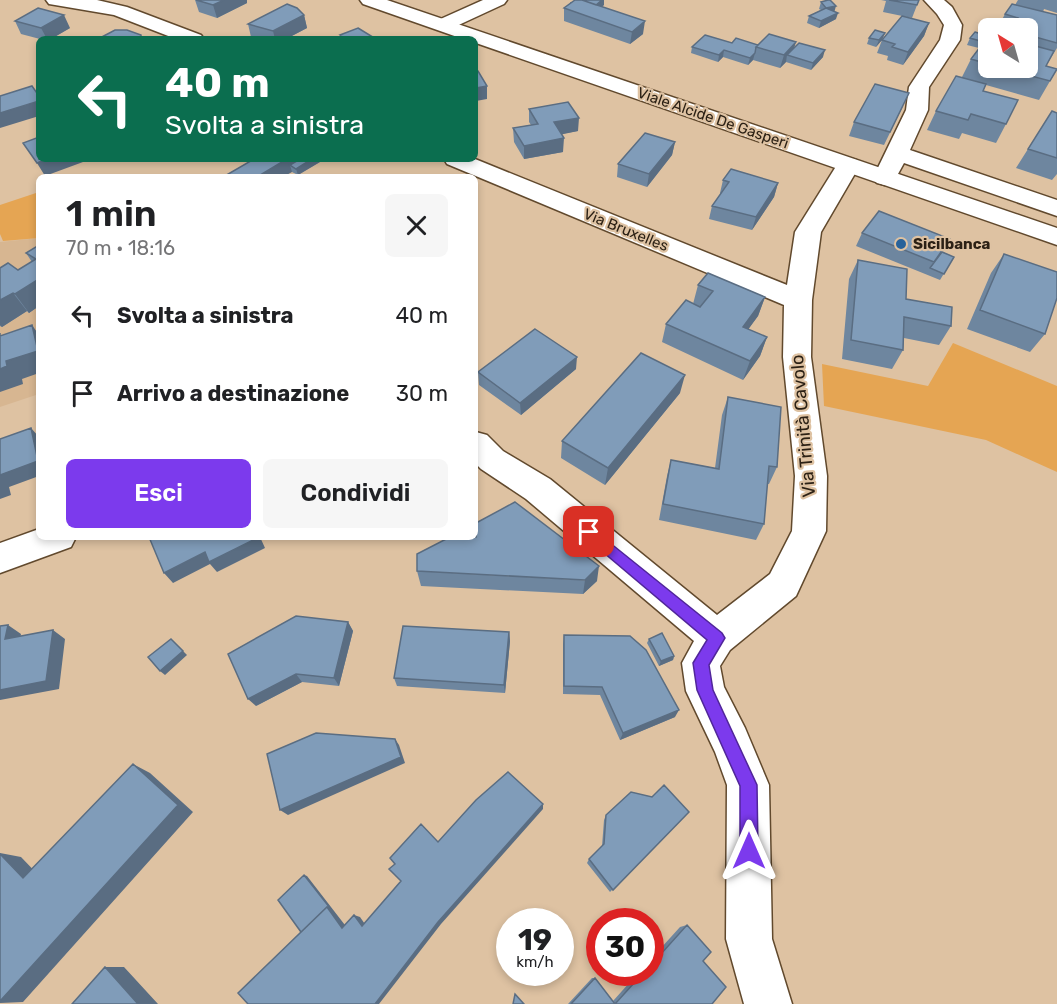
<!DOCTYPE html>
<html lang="it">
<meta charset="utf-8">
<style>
body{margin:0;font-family:Rubik,sans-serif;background:#f6f6f6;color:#202124;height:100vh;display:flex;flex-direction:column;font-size:22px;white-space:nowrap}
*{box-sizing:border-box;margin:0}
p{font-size:20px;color:#757577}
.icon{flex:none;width:33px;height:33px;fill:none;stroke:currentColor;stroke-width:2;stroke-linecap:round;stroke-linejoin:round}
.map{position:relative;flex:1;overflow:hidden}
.drawer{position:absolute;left:36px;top:174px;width:442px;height:366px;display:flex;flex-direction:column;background:#fff;border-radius:9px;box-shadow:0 3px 9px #0003}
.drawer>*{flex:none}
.hud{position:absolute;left:36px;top:36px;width:442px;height:126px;border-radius:9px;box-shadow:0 3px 9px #0003;background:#0b6e4f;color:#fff;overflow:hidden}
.needle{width:39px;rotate:323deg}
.fabs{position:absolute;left:978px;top:18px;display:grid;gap:12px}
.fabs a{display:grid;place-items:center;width:60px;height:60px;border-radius:9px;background:#fff;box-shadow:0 3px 9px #0003;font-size:30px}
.speed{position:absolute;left:496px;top:908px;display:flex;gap:12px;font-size:30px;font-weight:700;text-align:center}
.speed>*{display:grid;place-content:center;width:78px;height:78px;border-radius:50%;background:#fff;box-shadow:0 3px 9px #0003;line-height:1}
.speed small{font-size:15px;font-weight:400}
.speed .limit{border:9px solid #d22;background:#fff;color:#111}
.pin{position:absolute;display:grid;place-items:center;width:51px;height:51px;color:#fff;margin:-26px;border-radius:12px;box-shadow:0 3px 9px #0006}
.me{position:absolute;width:66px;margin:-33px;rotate:0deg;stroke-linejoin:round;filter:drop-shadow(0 0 4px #0008)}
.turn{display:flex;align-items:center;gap:21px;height:126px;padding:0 30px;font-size:27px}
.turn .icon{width:78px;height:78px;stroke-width:2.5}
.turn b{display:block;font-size:42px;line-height:51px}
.round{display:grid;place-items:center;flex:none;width:63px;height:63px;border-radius:9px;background:#f6f6f6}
.summary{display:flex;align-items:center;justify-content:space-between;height:102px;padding:0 30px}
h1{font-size:36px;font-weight:600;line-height:45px}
.cta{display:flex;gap:12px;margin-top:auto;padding:12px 30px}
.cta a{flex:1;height:69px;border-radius:9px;background:#7c3aed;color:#fff;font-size:24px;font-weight:600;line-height:69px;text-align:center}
.cta a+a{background:#f6f6f6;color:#202124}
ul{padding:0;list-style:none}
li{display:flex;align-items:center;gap:18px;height:78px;padding:0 30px}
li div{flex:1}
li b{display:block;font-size:22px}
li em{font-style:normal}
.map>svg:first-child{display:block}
.built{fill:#d7b691}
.green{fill:#e5a553}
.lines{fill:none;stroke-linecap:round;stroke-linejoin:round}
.minor-casing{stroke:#61492d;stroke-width:3}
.major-casing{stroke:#61492d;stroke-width:3}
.minor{fill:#fff;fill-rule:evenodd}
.major{fill:#fff;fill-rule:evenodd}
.wall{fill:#6e869f}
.shaded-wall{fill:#5a6d82}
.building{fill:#809cb9;stroke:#5a6d82;stroke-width:1.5}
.route{fill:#7c3aed;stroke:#51269a;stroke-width:1.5}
.poi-dot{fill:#28629a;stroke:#dec2a2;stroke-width:2}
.labels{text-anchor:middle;stroke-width:4.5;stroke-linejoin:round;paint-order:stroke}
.far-street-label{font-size:15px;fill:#2c2115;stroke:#dec2a2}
.far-poi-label{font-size:15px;font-weight:bold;fill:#2c2115;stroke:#dec2a2;text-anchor:start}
.street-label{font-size:18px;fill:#2c2115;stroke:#dec2a2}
</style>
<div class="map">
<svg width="1057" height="1004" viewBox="0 0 1057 1004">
<rect width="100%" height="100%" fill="#dec2a2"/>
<path class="built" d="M39,238V394L0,407V242Z"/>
<path class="green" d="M39,192V238L3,241L0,234V205Z
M953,343L1057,386V472L986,440L824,406L822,364L928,386Z"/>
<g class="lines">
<g class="minor-casing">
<path id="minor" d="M46,0H97L127,7L201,35L204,39H176L114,15L55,5L49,4Z
M483,0H507L504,4L450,29H436L434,25L436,21Z
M924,0H944L952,7L962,25L960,40L929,87L928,110L910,150L1057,200V216L904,163L893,183L885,185L877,183L873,178L906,110L909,87L940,40L944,25L937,14Z
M848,158L856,160L860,165L821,232L812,300L811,357L827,476L826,531L796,596L730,650L720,666L724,687L745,728L769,785L772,939L792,1004H744L726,939L727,785L715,752L686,691L682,663L694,641L526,499L481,469L476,464V432L487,435L503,451L550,479L717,615L770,574L792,531L795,476L783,357L784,305L447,164L444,159H475L787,285L795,232L840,160Z
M39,529V537H76L71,547L0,573V543Z"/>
</g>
<g class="major-casing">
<path id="major" d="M360,0H387L1057,228V245L476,43V39H463L363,4Z"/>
</g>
<use href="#minor" class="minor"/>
<use href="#major" class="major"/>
</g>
<path class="wall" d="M195,0H247V3L217,18L199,12Z
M881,0H919L912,18L883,12L886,1Z
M1018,0H1057V13L1044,9L1043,12L1057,15V48L1046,66L1057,69L1039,100L986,85L983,91L1006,124L996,143L962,133L959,139L927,130L936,111L962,77L971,59L979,48L967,45L970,38L988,36V43L984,48L988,49V68H1028V28H1004L998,27L1005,14L1015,5Z
M570,2L604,5L601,7L643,34L630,44L564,21V8L570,4Z
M821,2L834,11L836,19L819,28L807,23L809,16L821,10L819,9Z
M304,15L307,28L286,39H259L251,37L248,24Z
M15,21L70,28L51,39H40L21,34Z
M929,23L924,36L903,65L887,60L888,56L877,53L882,40Z
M885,33L882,40L876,47L867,44L869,38Z
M758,45L794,48L823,57L811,70L786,62L780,68L753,60L748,65L723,57L718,62L691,53L692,47Z
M903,106L884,145L849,136L854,122Z
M529,109L578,131L561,134L563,152L524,159L514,142L513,128L531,125L529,122Z
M1057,113V174L1052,180L1016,168L1028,149Z
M675,142L672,155L647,187L617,177L618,164Z
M254,159H325L298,175L292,172Z
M723,180L778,183L774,197L752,230L709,219L712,206L721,194L720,193Z
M862,233L950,239L943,252L954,257L940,280L856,246Z
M39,245V306L29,313L27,311L2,327L0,326V268L18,270L32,262L26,253Z
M1004,254L1045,334L1030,352L967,329L991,273Z
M858,260L906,299L951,326L939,345L904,338L903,350L892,369L842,359L849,279Z
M698,285L765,297L758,316L748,329L767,337L760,356L743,380L662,342L666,324L693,304Z
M576,369L521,415L479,385L478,372Z
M680,393L605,485L561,458L562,441Z
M728,397L777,467L769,484H767L764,524L756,540L659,520L667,476L671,460L715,468L722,415Z
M417,571L597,581L583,594L421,586Z
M348,622L353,631L339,686L302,682L256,706Z
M509,632L510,641L505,693L397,686L394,678Z
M564,635L675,717L620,740L600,695L563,694V644Z
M649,639L674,656L673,660L659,666L647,643Z
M689,812L610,892L587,863L589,859L602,846L604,820L606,815Z
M687,925L703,961L712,1004H568L592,978H595L613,1001L639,972H651V959L680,927Z"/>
<path class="shaded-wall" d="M224,0H247V3L217,18L213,5Z
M602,0H604V5L590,15L591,9Z
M836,6L834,13L826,8Z
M838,13L836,19L819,28L821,21Z
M64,15L70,28L51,39H47L41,28Z
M304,15L307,28L286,39H275L273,31Z
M645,21L643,34L630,44L632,32Z
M929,23L924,36L903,65L908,52Z
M885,33L882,40L876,47L879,40Z
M796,42L792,55H787L786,62L780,68L784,55Z
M724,50L723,57L718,62L719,55Z
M825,50L823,57L811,70L813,63Z
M755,53L753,60L748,65L750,58Z
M487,86V99L476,101V88Z
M39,101V116L0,128V113Z
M579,118L578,131L554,136V122Z
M564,138L563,152L524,159V146Z
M675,142L672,155L647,187L649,174Z
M47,159H81L83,162L45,176L37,163Z
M287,159H325L298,175L296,169L290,165L292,172L283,177H257Z
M778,183L774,197L752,230L756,217Z
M39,279V306L29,313L15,294Z
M13,293L27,311L2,327L0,325V300Z
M765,297L758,316L737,345L743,327Z
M32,325L39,335V373L22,379L23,384L0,392V369Z
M767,337L760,356L743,380L750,361Z
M577,357L576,369L521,415L520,403Z
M685,375L680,393L605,485L608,468Z
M31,428L39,437V476L9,487L11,495L0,499V475Z
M259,537H260L265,548L217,572L210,564L173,583L164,573L205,552Z
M599,566L597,581L583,594L585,580Z
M348,622L353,631L339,686L334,678Z
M8,625L21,634L18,648L5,639Z
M53,630L65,639L59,689L0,700V690Z
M509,632L510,641L505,693L504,685Z
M171,639L187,655L165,675L160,671Z
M674,656L673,660L659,666L661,661Z
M296,674L302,682L256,706L248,699Z
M679,710L675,717L620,740L623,733Z
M395,739L399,745L405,763L288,815L280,810Z
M133,764L150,773L193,812L23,1002L0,1003V1001Z
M543,804V809L441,924L379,1004H375L438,922Z
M0,853L21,857L45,882L23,878L0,854Z
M304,875L307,876L348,929L303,935Z
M354,915L360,917L367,927L362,926Z
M105,967H124L158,1004H138Z"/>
<path class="building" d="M196,0H224L213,5Z
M575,0H582L645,21L632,32L564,8Z
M582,0H602L596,5Z
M828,0H830L836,6L826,8L821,2Z
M889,0H919L917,5Z
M287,4L297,8L304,15L273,31L248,24Z
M1012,4L1057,15V43L1028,35V28H1011L1018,18L1005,14Z
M38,8L64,15L41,28L15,21Z
M826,8L838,13L821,21L809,16Z
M902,16L929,23L908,52L892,47L895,44L882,40Z
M358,28L376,39H346L340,35Z
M115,30H127L141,35V39H98Z
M875,30L885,33L879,40L869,38Z
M975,32L988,36V41L987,43L970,38Z
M769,34L796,42L784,55L756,47Z
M705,35L732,43L736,38L758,45L756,47L755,53L750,58L724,50L719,55L692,47Z
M799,43L825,50L813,63L787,55Z
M1028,44L1054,51L1046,66L1057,69L1050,81L1001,68H1028Z
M980,47L988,49V64L971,59Z
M476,71H478L487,86L476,88Z
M956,76L986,84L983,91L1018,100L1006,124L971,114L968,120L936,111Z
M875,84L909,93L890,132L854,122Z
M32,86L39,96V101L0,113V96Z
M568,102L579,118L554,122L564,138L524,146L513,128L538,124L529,109Z
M1052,111L1057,113V158L1028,149Z
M645,133L675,142L649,174L618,164Z
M39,137V159H47L37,163L23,143Z
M254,159H287L257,177H223Z
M300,159H312L296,169L290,165Z
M731,169L778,183L756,217L712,206L729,182L723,180Z
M879,211L950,239L934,262L862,233Z
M39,245V279L15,294L13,293L0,300V268L8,263L18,270L36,259L26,253Z
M942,252L954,257L944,274L930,268Z
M1004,254L1057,272V298L1045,334L980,310Z
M858,260L907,269L906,299L952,307L951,326L904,317L903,350L851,340Z
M708,273L765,297L743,327L767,337L750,361L666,324L686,300L700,307L713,291L698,285Z
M32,325L38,351L6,361L7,366L0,369V333V336Z
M535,329L577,357L520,403L478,372Z
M641,353L685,375L608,468L562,441Z
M728,397L781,407L777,467L769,466L764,524L663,504L671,460L719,469Z
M31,428L38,461L0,475V439Z
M515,502L599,566L585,580L417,571V554L450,537H476V523Z
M149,537H259L209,562L205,552L164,573Z
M296,616L348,622L334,678L296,674L248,699L228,654Z
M8,625L5,639L53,630L46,681L0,690V626Z
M403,626L509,632L504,685L394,678Z
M662,633L674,656L661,661L649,639Z
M564,635L630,636L646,650L679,710L623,733L602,687L564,686Z
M171,639L183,651L160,671L148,657Z
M316,733L395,739L401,757L280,810L267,754Z
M133,764L178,805L0,1001V854L23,878Z
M508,772L543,804L438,922L375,1004H248L238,993L327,907L342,928L354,915L362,926L401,881L389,869L395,864L390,858L421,824L438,842L476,800Z
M664,785L689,812L613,890L589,859L604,844L606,815L631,792L652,797Z
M304,875L330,908L327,907L301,932L278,900Z
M687,925L711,952L703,961L726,987L712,1004H615L644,972H651V965Z
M105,967L138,1004H72Z
M595,978L615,1004H571Z
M515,994L524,1004H513Z"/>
<path class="route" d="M589,526L722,633L725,638L709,665L713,690L757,785L758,851L755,858L749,860L742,858L740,851V786L697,690L693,663L707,640L584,536L582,532L584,527Z"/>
<circle class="poi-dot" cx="901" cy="244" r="6"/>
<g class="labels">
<g class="far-street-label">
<text transform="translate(713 118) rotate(19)" y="5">Viale Alcide De Gasperi</text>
<text transform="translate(626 230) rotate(22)" y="5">Via Bruxelles</text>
</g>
<g class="far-poi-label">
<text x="913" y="249">Sicilbanca</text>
</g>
<g class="street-label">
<text transform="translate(803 426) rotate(-95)" y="6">Via Trinità Cavolo</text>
</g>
</g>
</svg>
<div class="fabs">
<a><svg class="needle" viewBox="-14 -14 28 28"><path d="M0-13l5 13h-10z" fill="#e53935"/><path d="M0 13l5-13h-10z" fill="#757577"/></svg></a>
</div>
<div class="speed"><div>19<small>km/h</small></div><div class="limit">30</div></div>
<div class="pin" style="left:589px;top:532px;background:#d93025"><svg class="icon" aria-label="arrive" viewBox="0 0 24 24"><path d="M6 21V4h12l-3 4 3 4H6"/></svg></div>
<svg class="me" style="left:749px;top:851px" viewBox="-20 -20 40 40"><path d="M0-17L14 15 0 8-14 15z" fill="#7c3aed" stroke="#fff" stroke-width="4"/></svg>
<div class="hud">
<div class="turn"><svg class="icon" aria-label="left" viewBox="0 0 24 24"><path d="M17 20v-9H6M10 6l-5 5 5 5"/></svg><div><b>40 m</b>Svolta a sinistra</div></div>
</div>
<section class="drawer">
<div class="summary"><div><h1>1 min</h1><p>70 m · 18:16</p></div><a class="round"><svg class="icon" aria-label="close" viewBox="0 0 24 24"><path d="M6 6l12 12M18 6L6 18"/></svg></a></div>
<ul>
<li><svg class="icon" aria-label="left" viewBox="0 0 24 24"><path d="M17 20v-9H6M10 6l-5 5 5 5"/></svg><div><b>Svolta a sinistra</b></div><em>40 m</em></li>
<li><svg class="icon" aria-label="arrive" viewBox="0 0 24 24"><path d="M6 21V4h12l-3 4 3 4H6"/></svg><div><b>Arrivo a destinazione</b></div><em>30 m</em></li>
</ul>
<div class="cta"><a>Esci</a><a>Condividi</a></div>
</section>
</div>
